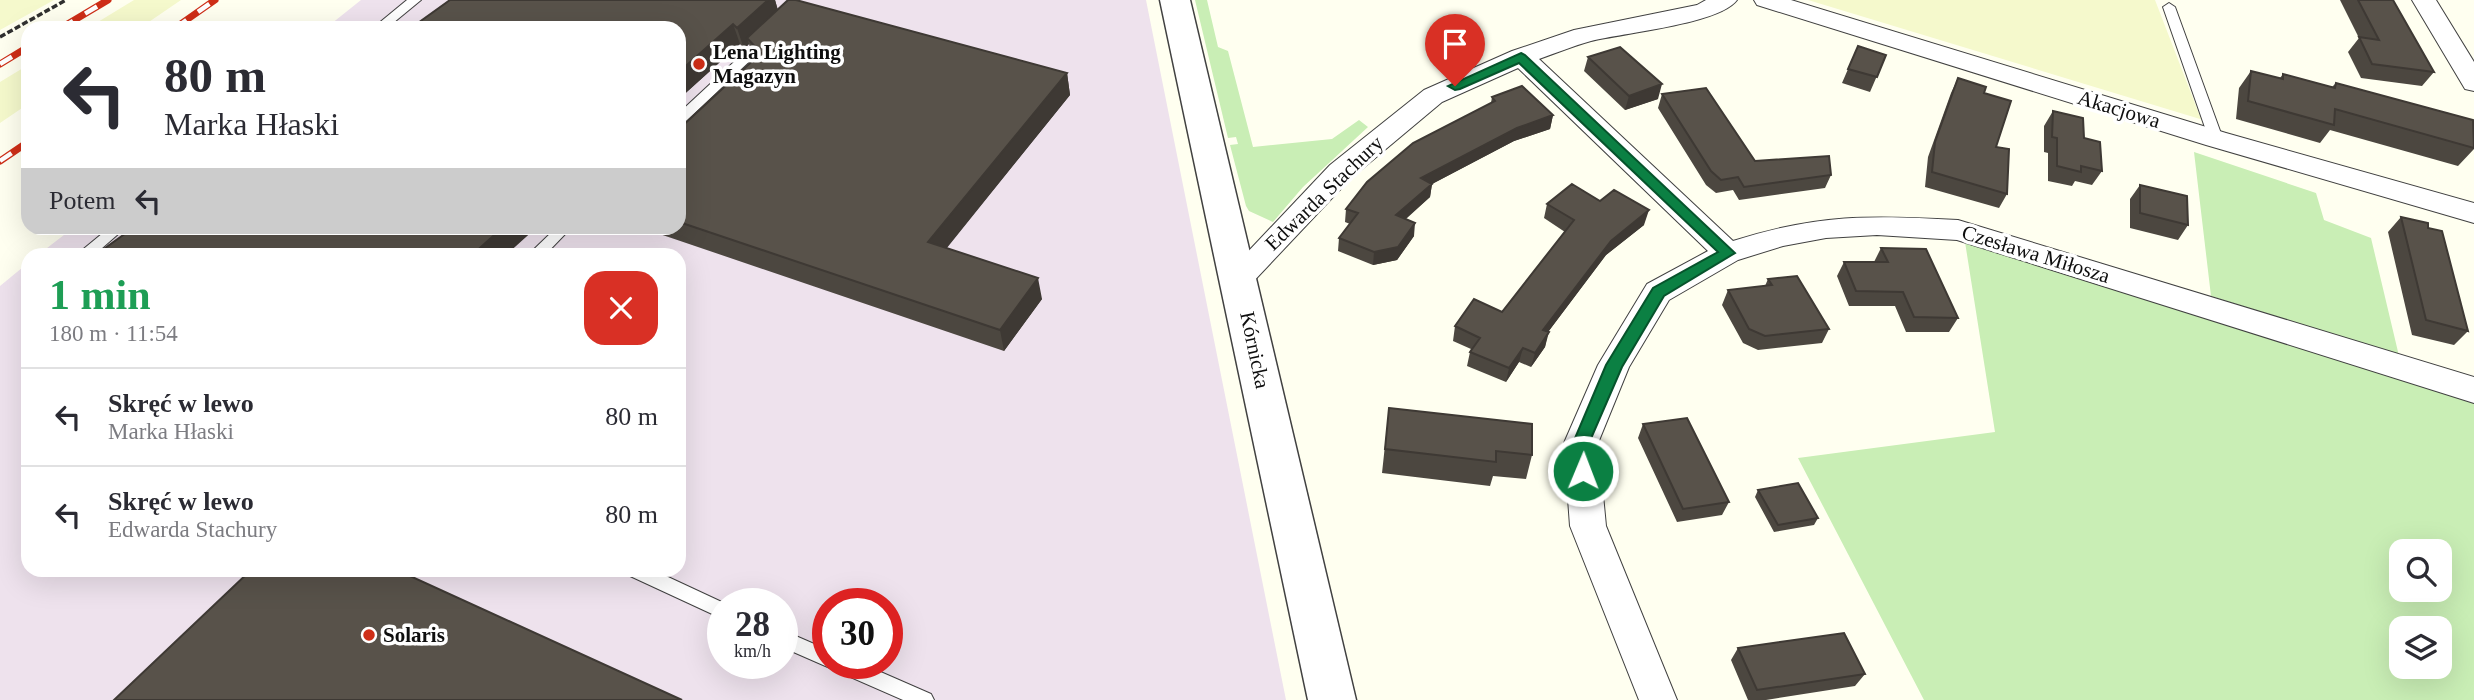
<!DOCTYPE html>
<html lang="pl">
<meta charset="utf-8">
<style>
body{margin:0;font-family:Georgia,serif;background:#f7f7f7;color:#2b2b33;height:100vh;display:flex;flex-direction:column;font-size:26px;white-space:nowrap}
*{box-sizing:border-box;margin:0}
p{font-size:23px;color:#7c7c81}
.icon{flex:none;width:38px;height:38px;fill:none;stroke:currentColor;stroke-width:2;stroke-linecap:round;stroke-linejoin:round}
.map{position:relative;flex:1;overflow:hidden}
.panel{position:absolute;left:21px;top:248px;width:665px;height:329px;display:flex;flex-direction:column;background:#fff;border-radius:21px;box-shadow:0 7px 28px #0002}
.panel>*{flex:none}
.top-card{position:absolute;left:21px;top:21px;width:665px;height:214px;border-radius:21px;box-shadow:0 7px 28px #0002;background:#fff;color:#2b2b33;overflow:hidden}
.fabs{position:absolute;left:2389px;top:539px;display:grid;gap:14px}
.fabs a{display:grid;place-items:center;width:63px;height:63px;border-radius:14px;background:#fff;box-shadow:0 7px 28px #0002;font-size:35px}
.speed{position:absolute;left:707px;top:588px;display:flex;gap:14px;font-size:35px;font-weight:700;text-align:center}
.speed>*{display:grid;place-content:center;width:91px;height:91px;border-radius:50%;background:#fff;box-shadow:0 7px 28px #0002;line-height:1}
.speed small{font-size:18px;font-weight:400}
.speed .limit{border:10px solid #d22;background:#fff;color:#111}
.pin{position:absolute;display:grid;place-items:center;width:60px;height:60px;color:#fff;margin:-72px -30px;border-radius:50% 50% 50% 0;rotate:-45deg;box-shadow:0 0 7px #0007}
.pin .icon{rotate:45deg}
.me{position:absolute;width:77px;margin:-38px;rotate:1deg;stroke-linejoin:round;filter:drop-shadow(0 0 5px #0008)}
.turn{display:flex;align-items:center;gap:24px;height:147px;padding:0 28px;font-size:32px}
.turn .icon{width:91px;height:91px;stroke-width:2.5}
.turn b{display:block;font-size:49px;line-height:60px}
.then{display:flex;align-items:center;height:66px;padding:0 28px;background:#0003;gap:14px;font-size:26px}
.round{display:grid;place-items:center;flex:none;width:74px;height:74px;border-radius:21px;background:#f7f7f7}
.overview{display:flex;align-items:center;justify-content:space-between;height:119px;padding:0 28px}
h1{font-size:42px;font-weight:600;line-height:52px;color:#1e9e55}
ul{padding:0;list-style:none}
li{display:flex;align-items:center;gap:21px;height:98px;padding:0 28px;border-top:2px solid #e1e1e2}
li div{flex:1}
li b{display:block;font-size:26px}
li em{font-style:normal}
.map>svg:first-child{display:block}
.industrial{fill:#eee2ed;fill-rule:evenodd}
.farmland{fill:#f5f9cc}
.green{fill:#c9eeb5;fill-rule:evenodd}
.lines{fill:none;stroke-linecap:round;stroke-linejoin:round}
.service-casing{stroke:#414141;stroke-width:2}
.minor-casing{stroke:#414141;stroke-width:2}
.tertiary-casing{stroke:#414141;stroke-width:3}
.path{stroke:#303030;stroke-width:3.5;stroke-dasharray:6 2.5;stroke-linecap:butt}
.service{fill:#fff;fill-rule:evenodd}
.minor{fill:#fff;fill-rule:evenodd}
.tertiary{fill:#fff;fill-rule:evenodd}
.rail-casing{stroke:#ce2e17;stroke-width:7}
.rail{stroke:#fff;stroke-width:4.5;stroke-dasharray:14;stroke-linecap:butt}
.wall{fill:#4c4740}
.shaded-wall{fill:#3e3934}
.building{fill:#58524a;stroke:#3e3934;stroke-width:2}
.route{fill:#0b8043;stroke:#07532c;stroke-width:2}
.poi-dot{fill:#ce2e17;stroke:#fff;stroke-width:2.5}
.labels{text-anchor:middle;stroke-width:7;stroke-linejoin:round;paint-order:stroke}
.poi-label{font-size:21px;font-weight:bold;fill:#0e0e0e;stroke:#fff;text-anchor:start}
.street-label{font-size:21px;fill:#0e0e0e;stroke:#fff}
</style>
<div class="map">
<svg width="2474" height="700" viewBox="0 0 2474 700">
<rect width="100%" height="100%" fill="#fffff0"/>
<path class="industrial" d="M361,0H1146L1286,700H0V286L28,263V570H679V256L38,255L73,228H679V28H326ZM723,604H782V663H723ZM828,604H887V663H828Z"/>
<path class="farmland" d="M0,0H54L0,30Z
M134,0H181L140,28H88Z
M1808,0H2155L2201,119H2200Z
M28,65V104L0,123V82Z"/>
<path class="green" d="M1195,0H1207L1218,47L1228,51L1253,147L1332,139L1359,120L1368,127L1303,187L1273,222L1249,211L1246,206L1230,145L1238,144L1236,137L1228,138Z
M2194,152L2316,193L2324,220L2371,238L2399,356L2211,296Z
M1965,242L2474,403V700H1924L1798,458L1995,432ZM2401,551H2440V590H2401ZM2401,628H2440V667H2401Z"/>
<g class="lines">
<g class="service-casing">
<path id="service" d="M407,0H421L387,28H373Z
M2169,3L2175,7L2223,139L2221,142L2216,143L2209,139L2163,7Z
M767,34L773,38L771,41L684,123L679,124V113L763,35Z
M109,228H125L93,256H75Z
M556,228H571L544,256H527Z
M625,570H653L726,604H723V619L628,575Z
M782,630L828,650V663H860L931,694L934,700H903L782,647Z"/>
</g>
<g class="minor-casing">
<path id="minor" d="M1706,0H1737C1720,24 1622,33 1591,41C1573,46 1556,53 1539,59L1733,241C1817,214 1872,215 1958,220L2474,377V403L1957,240L1877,235L1826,238L1783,246L1738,260L1669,300L1629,367L1598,443L1606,526L1677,700H1639L1570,526L1564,443L1598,365L1647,284L1708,251L1518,68L1442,102L1350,179L1250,285L1239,288L1228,285L1224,277L1330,165L1424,90L1512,51L1574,30L1697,5Z
M1754,0H1791L2226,133L2474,203V223L2206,145L1757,5Z
M2412,0H2436L2474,62V91L2465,89Z"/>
</g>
<g class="tertiary-casing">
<path id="tertiary" d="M1160,0H1190L1356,700H1308Z"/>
</g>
<path class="path" d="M0,37L66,0"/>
<use href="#service" class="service"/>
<use href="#minor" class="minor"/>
<use href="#tertiary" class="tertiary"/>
<g class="rail-casing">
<path id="rail" d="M61,28L108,0
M175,28L215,0
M0,64L28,47
M0,161L28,142"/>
</g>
<use href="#rail" class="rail"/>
</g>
<path class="wall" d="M775,0L778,10L1067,73L1070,95L946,248L1042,299L1004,351L642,228H679V129L754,60L749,44L744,49L740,44L679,99V28Z
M2340,0H2393L2434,72L2422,86L2361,78L2348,52L2359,38Z
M1858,46L1886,55L1870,92L1842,83Z
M1588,57L1658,99L1625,110L1584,71Z
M2251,71L2280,78L2283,74L2332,87L2336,83L2474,140V149L2458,166L2330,130L2320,143L2236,119L2239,88Z
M1958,78L1984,93L2007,194L1999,208L1925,187L1928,157L1951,93Z
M1662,94L1755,161L1831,175L1825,188L1739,200L1733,190L1716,193L1706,185L1658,108Z
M1492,97L1553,115L1550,129L1514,141L1432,184L1430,197L1405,219L1414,236L1397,260L1373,265L1338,251L1339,238L1350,224L1345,222L1346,209L1491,103Z
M2053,111L2084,138L2102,171L2092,185L2075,181L2072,186L2048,181V153L2044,152V126Z
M2140,185L2188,225L2178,240L2130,228V199Z
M1600,201L1644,225L1606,255L1548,332L1545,347L1531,367L1519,362L1506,382L1467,366L1470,352L1471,349L1453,341L1455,326L1502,312L1565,232L1544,218L1547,204Z
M2401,217L2428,228L2468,331L2454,345L2412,335L2388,232Z
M1881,248L1958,318L1949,332H1906L1895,306H1849L1837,276L1844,262H1874Z
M1768,279L1829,329L1822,343L1758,350L1743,343L1722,305L1728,290L1765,286Z
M1389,408L1532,455L1526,479L1493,476L1490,486L1382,473Z
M1643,424L1729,502L1722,515L1677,522L1638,438Z
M1758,490L1818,518L1814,525L1774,532L1755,497Z
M1738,648L1865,674L1855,686L1766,700H1748L1731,660Z"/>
<path class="shaded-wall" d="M768,0H775L779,15L747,38L749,44L744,49L737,28Z
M733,24L740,44L679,99V72Z
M1067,73L1070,95L934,264L928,242Z
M1662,84L1658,99L1625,110L1629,96Z
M1553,115L1550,129L1514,141L1432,184L1430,197L1395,229L1396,215L1421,178L1517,128Z
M1649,210L1644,225L1606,255L1539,344L1543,330L1611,241Z
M1415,223L1414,236L1397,260L1373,265L1374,252Z
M502,228H536L505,256H471Z
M1038,278L1042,299L1004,351L1000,330Z
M1549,332L1545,347L1531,367L1535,353Z
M1523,348L1519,362L1506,382L1509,368Z"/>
<path class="building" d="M450,0H768L737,28L733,24L679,72V28H411Z
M788,0H796L1067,73L928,242L1038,278L1000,330L679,222V129L761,53L747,38Z
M2358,0H2393L2434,72L2372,64L2359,37L2379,40Z
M1858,46L1886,55L1877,77L1848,69Z
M1620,47L1662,84L1629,96L1588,57Z
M2251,71L2283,79V74L2335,88L2336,83L2473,120L2474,148L2335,109L2334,125L2248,101Z
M1958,78L1986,87L1984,93L2011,101L1996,147L2009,149L2007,194L1932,172L1935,142Z
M1522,86L1553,115L1517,128L1421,178L1432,184L1396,215L1415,223L1398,247L1374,252L1339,238L1358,213L1346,209L1367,182L1413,143L1495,101L1492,97Z
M1706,88L1755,161L1829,156L1831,175L1744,187L1738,177L1721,180L1711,171L1662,94Z
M2053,111L2083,118L2084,138L2100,142L2102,171L2081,166V172L2057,166V138L2052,137Z
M1572,184L1600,201L1614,190L1649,210L1611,241L1543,330L1549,332L1535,353L1523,348L1509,368L1470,352L1480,338L1455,326L1474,299L1502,312L1574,220L1547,204Z
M2140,185L2187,196L2188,225L2140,213Z
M2401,217L2428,223V228L2442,231L2468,331L2426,320Z
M133,228H502L471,256H94Z
M1881,248L1926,249L1958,318L1914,317L1903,292L1856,291L1844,262H1888Z
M1797,276L1829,329L1765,336L1749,329L1728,290L1772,285L1768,279Z
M1389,408L1532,424V455L1496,451V462L1385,449Z
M1687,418L1729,502L1683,509L1643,424Z
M1798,483L1818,518L1778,525L1758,490Z
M251,570H397L682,700H114Z
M1844,633L1865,674L1757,690L1738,648Z"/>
<path class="route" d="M1521,53L1525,55L1735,253L1664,296L1622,367L1589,443L1592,471L1589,476H1577L1573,443L1606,365L1653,288L1718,252L1519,63L1460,89L1455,90L1448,86Z"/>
<g class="poi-dot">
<circle cx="699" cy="64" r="7"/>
<circle cx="369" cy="635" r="7"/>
</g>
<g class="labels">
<g class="poi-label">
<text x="713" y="59">Lena Lighting<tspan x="713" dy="24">Magazyn</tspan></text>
<text x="383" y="642">Solaris</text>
</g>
<g class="street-label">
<text transform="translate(2119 109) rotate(17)" y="7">Akacjowa</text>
<text transform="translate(1324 193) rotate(-44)" y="7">Edwarda Stachury</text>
<text transform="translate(2036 254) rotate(17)" y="7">Czesława Miłosza</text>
<text transform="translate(1255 350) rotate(78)" y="7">Kórnicka</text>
</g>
</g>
</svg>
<div class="fabs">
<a><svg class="icon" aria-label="search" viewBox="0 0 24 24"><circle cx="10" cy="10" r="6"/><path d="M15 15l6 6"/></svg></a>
<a><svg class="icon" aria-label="layers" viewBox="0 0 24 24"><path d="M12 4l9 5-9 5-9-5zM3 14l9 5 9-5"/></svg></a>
</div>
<div class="speed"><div>28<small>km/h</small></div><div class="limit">30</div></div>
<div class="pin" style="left:1455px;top:86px;background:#d93025"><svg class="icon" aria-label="arrive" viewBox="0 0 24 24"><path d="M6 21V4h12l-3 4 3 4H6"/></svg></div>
<svg class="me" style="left:1583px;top:471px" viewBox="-20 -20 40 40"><circle r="17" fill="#0b8043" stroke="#fff" stroke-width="3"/><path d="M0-11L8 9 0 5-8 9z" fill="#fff"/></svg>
<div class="top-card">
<div class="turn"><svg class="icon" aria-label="left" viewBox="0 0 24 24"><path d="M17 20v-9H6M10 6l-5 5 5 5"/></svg><div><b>80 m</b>Marka Hłaski</div></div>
<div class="then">Potem<svg class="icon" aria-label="left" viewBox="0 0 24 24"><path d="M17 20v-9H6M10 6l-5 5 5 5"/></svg></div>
</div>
<section class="panel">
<div class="overview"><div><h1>1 min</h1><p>180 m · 11:54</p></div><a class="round" style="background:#d93025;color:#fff"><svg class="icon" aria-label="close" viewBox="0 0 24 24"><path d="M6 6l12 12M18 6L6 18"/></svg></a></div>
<ul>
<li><svg class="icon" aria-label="left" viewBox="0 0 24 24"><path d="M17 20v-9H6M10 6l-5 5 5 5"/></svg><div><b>Skręć w lewo</b><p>Marka Hłaski</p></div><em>80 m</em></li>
<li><svg class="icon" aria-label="left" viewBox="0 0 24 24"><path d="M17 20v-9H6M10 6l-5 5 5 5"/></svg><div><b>Skręć w lewo</b><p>Edwarda Stachury</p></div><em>80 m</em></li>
</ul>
</section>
</div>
